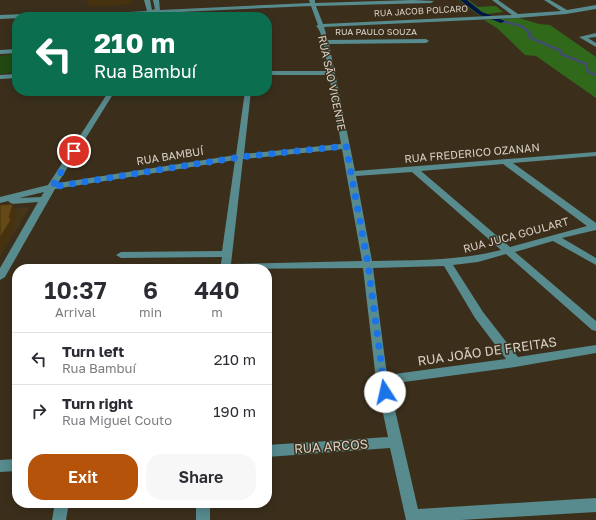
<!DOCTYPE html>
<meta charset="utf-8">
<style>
body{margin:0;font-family:"Golos Text",sans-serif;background:#f7f7f7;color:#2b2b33;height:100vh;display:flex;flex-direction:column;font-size:15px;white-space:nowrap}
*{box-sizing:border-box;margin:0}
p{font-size:13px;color:#7c7c81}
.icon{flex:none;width:22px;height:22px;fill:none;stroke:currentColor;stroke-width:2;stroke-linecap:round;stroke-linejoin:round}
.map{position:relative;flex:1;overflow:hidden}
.sheet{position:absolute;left:12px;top:264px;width:260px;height:244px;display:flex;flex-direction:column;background:#fff;border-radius:16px;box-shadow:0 2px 10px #0003}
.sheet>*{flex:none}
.guide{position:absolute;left:12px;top:12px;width:260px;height:84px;border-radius:16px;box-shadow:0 2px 10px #0003;background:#0b6e4f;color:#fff;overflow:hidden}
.pin{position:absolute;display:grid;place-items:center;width:34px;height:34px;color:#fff;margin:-17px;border:2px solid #fff;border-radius:50%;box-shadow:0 1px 4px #0007}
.me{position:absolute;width:44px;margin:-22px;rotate:350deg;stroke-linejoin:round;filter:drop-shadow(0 0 3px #0008)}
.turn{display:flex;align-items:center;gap:14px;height:84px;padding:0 16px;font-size:18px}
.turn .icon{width:52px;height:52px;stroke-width:2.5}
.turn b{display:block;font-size:28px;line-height:34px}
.eta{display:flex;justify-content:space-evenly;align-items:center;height:68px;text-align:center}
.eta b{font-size:24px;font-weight:600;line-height:28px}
.primary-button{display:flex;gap:8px;margin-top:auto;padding:8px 16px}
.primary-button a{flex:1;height:46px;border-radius:16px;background:#b45309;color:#fff;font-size:16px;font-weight:600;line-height:46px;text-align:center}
.primary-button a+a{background:#f7f7f7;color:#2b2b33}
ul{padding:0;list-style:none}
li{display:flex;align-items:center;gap:12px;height:52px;padding:0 16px;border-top:1px solid #e1e1e2}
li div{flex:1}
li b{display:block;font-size:15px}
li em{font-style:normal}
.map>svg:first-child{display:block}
.built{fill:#45351b}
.green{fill:#224914}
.forest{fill:#31691b}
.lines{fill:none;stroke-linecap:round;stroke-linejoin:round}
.stream{stroke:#414d6d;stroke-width:2.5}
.canal{fill:#001547;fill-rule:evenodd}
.minor{fill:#578b8e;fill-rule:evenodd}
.shaded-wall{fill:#46320f}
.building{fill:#644816;stroke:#46320f}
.route{stroke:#1a73e8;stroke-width:7;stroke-dasharray:0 12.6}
.labels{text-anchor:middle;stroke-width:3;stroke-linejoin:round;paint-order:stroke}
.far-street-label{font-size:9px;fill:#d8d0c5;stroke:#3b2f1c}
.street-label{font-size:11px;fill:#d8d0c5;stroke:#3b2f1c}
.near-street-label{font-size:13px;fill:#d8d0c5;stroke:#3b2f1c}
</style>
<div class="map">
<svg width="596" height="520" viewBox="0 0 596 520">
<rect width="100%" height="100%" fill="#3b2f1c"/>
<path class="built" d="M30,207L3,251L0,257V210Z"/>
<path class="green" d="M17,54V72L0,74V56Z"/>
<path class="forest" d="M459,0H469L478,7L496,6L503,12L478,15Z
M519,18L539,24L550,25L596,57V98L536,56L525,55L497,28L484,20Z"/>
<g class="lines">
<path class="stream" d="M501,21L522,26L531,34L528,35L531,38L561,51V54L586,64L588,72L596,75"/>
<path class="canal" d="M460,0H467L482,12L505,21L501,23L478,14Z"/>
<path class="minor" d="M144,0H150L152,10L155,9L153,0H159L160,10L310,3L309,0H315V3L413,0L434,1L431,3L316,6L323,24L512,15L492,0H498L518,14L561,11L544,0H550L567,10L596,5V9L566,14L517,18L324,27L328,40L426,39L429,41L426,43L329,44L355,171L596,152V156L513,163L596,223V230L562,238L596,258V265L553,241L515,252L596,321V331L592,330L506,254L478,262L453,265L483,312L518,357L596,345V353L515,367L389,384L418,509L596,498V512L461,520H406L390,448L267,457V445L388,437L376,380L363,268L220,269L222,257L121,258L116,255L121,252L222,251L235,160L55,189L5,277L0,280V268L38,202L12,204L8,201L0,203V197L48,185L109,91H115L58,183L236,155L245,91H251L244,154L341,144L329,75H267V71H328C326,60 324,33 316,26L318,25L311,6L158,13L155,17H151L149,14L62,17L63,16L0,19V15L72,12L74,15L147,11ZM342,149L362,261L231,264L243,159ZM503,164L587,226L510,247L421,171ZM412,172L501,250C458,261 416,260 372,261L356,176ZM44,192L41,197L19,198ZM444,266L475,318L506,359L387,375L373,268Z
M596,33V37L588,38L596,43V47L579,37Z
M17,49V53L0,54V50Z
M17,74V78L0,79V75Z
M17,459V471L0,472V460Z
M55,503H69L66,520H52Z
M196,503H210V520H196Z"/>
</g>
<path class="shaded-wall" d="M87,0H131L132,4L89,7Z
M13,204L17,214L14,224L15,229L0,255V238L9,218Z"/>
<path class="building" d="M13,204L9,218H12L0,238V205Z"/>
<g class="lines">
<path class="route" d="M74,151L52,187L240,157L346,146L368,264L385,392"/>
</g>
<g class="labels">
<g class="far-street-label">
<text transform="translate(421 11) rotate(-3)" y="3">RUA JACOB POLCARO</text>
<text x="376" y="35">RUA PAULO SOUZA</text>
</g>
<g class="street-label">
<text transform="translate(332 83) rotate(78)" y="4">RUA SÃO VICENTE</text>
<text transform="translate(472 153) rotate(-5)" y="4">RUA FREDERICO OZANAN</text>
<text transform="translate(170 156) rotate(-9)" y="4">RUA BAMBUÍ</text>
<text transform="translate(516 235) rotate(-15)" y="4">RUA JUCA GOULART</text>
</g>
<g class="near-street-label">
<text transform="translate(487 351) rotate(-8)" y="5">RUA JOÃO DE FREITAS</text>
<text transform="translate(331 446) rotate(-4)" y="5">RUA ARCOS</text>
</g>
</g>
</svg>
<div class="pin" style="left:74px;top:151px;background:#d93025"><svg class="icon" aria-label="arrive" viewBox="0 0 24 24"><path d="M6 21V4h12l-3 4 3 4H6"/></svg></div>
<svg class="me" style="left:385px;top:392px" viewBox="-20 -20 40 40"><circle r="19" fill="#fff"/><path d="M0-13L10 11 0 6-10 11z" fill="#1a73e8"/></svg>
<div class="guide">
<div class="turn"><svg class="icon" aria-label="left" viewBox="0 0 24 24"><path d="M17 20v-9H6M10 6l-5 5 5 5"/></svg><div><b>210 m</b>Rua Bambuí</div></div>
</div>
<section class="sheet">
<div class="eta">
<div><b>10:37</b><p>Arrival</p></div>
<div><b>6</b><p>min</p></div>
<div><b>440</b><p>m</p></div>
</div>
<ul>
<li><svg class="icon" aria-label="left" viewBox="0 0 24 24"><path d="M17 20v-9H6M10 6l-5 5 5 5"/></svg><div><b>Turn left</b><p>Rua Bambuí</p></div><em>210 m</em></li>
<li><svg class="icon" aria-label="right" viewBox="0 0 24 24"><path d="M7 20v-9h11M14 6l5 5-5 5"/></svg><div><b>Turn right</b><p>Rua Miguel Couto</p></div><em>190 m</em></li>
</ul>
<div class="primary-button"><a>Exit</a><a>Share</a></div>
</section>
</div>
